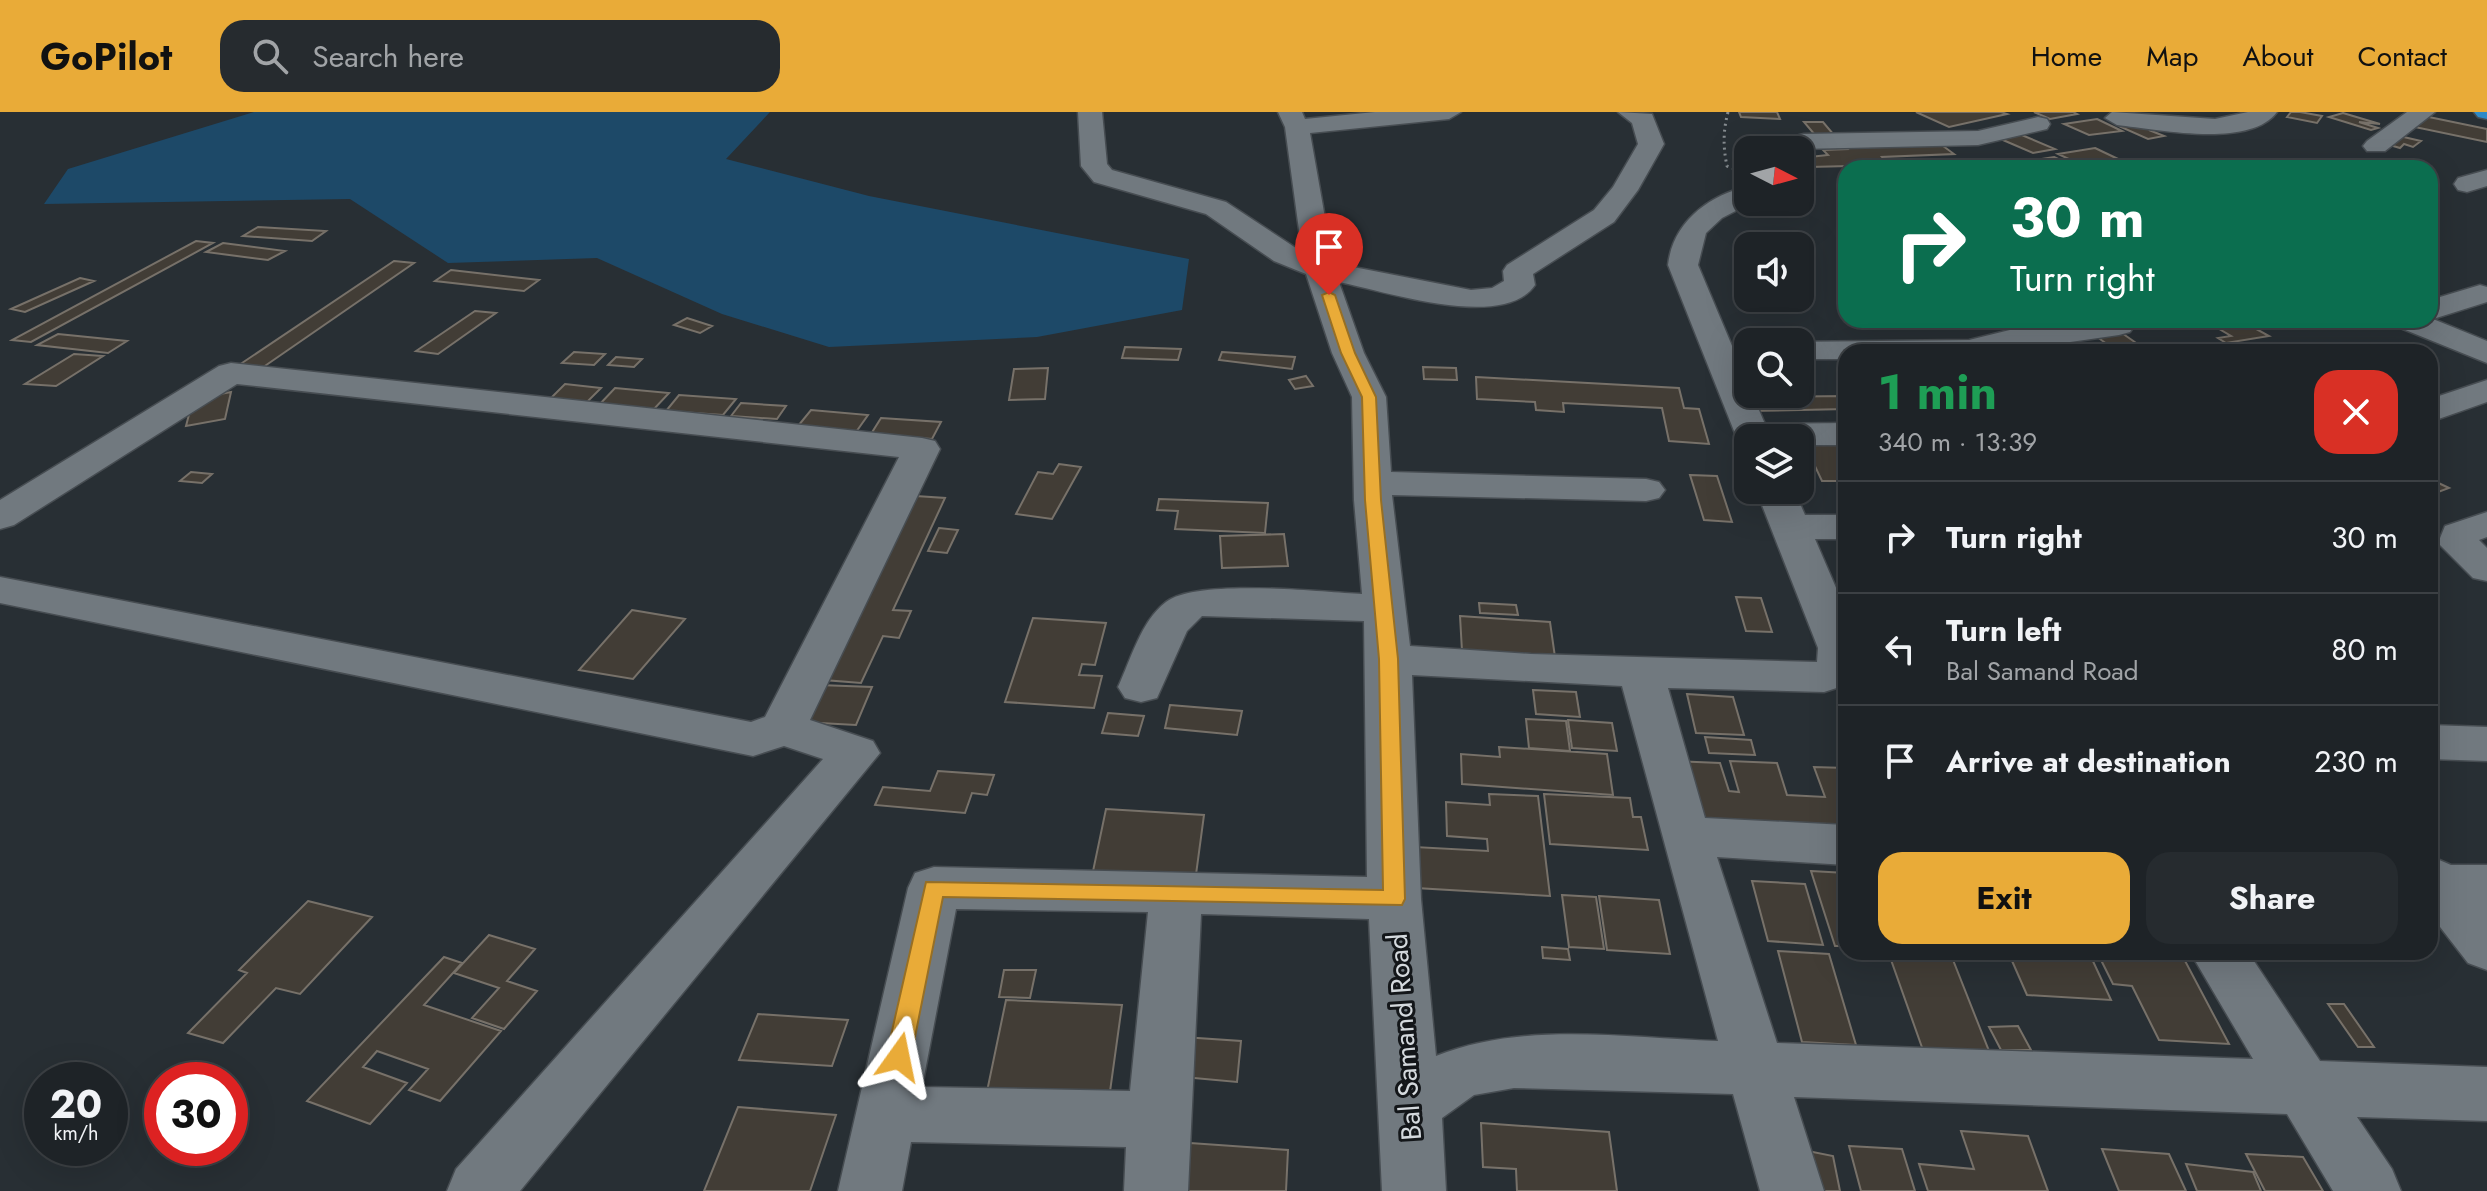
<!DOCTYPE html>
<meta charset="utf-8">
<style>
body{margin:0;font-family:Jost,sans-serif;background:#262b2f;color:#f1f3f6;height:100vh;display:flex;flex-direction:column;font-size:30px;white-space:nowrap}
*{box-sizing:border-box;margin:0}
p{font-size:26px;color:#a1a4a7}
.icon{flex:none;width:44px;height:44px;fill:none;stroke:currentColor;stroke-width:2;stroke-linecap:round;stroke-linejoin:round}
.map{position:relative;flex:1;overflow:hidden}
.panel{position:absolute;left:1838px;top:232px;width:600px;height:616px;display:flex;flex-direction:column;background:#1e2327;border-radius:24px;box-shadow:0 8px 32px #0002,0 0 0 2px #3c4044}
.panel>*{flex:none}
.top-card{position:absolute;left:1838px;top:48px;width:600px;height:168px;border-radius:24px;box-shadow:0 8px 32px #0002,0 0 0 2px #3c4044;background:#0b6e4f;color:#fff;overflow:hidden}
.needle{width:52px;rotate:96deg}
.controls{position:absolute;left:1734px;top:24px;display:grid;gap:16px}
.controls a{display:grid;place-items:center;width:80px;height:80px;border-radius:16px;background:#1e2327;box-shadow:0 8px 32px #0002,0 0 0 2px #3c4044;font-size:40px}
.speed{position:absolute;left:24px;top:950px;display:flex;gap:16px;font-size:40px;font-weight:700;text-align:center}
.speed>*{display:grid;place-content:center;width:104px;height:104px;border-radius:50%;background:#1e2327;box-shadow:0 8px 32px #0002,0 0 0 2px #3c4044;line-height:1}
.speed small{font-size:20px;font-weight:400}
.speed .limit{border:12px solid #d22;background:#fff;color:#111}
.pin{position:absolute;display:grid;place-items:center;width:68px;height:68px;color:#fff;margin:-82px -34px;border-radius:50% 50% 50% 0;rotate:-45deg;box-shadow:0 0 8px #0007}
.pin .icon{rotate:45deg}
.me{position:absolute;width:88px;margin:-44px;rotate:12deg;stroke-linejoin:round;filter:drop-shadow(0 0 6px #0008)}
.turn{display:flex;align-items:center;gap:28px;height:168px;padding:0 40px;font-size:36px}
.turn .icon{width:104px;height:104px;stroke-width:2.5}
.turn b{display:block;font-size:56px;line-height:68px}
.round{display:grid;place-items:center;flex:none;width:84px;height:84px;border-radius:24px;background:#262b2f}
.headline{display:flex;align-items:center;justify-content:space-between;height:136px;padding:0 40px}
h1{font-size:48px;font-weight:700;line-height:60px;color:#1e9e55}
.button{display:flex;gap:16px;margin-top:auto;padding:16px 40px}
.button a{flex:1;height:92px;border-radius:24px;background:#e9ab38;color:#111;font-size:32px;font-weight:700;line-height:92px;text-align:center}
.button a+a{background:#262b2f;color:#f1f3f6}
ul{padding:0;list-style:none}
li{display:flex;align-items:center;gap:24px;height:112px;padding:0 40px;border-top:2px solid #3c4044}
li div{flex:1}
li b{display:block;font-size:30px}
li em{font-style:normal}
header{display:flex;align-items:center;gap:48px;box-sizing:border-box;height:112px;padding:0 40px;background:#e9ab38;color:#111}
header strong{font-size:38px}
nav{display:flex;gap:44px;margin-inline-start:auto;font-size:28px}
.search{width:560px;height:72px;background:#262b2f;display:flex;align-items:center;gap:20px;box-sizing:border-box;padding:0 28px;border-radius:24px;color:#a1a4a7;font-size:30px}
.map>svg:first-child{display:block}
.green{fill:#1d4968}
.building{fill:#423d36;stroke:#777169;stroke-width:2}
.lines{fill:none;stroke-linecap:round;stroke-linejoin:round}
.minor-casing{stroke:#474d52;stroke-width:3}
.highway-casing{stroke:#474d52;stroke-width:3}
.path{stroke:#868c90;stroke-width:3;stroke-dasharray:2 4;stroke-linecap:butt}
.minor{fill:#71797f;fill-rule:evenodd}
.highway{fill:#2e8ac7;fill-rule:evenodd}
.route{fill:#e9ab38;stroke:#976f24;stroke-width:2}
.labels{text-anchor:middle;stroke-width:6;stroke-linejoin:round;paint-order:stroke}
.street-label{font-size:28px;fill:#d4d9dd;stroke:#131619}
</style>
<header>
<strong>GoPilot</strong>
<div class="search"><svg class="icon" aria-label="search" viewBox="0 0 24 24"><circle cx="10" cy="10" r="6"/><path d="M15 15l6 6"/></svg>Search here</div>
<nav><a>Home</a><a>Map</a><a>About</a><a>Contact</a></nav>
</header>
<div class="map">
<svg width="2487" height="1079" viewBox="0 0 2487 1079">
<rect width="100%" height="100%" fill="#282f34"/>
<path class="green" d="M254,0H770L726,47L869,84L1189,147L1182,198L1037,225L829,235L722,202L597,146L448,151L350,87L44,92L68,57Z"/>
<path class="building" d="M1739,0H1777L1780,7L1741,5Z
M1916,0H2001L2007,2L1949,15Z
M2034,0H2073L2077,2L2050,7Z
M2291,0H2300L2322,4L2317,11L2287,5Z
M2343,1L2380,12L2359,10L2378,16L2371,18L2329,5Z
M2424,4L2487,17V30L2410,14Z
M2097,7L2122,19L2089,23L2064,12Z
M1804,10H1823L1834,23H1815Z
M2147,11L2160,17L2149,18L2164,24L2148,27L2121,15Z
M2017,21L2055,37L2033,41L1996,25Z
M2395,23L2421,29L2413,35L2404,32L2400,36L2383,31Z
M1939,31L1954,42L1882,45L1889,53L1809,55L1800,46L1828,43L1823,38L1847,37L1842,33Z
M2095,36L2137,56H2088L2058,42Z
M2054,45L2077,56H2034L2022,50Z
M1971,47L1982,54L1940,56L1931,50Z
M258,115L326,119L312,129L243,124Z
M196,129L213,131L31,230L12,228Z
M223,131L285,139L268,148L206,140Z
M394,149L414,151L259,258L236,255Z
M451,158L539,168L524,179L435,169Z
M80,166L94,169L25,200L11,197Z
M475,199L496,201L438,242L416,239Z
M687,206L712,214L700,221L674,213Z
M1960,208H1984L1990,212L1971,215Z
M2204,208H2240L2269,224L2226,231L2218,226L2231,224Z
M2119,219L2149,240H2118L2093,222Z
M58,222L127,229L108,241L37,233Z
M1125,235L1181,237L1178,248L1122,246Z
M574,240L605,242L594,253L562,251Z
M1222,240L1295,245L1292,257L1219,248Z
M74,242L103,244L56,274L25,272Z
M616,245L642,247L634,255L608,253Z
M1423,255L1456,256L1457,268L1424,267Z
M1048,256L1045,287L1009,288L1014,257Z
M1306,264L1313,274L1295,277L1289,268Z
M1476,265L1679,276L1684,296L1699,297L1709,332L1669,329L1662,296L1563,291L1564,300L1536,298L1535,290L1477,287Z
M565,272L601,276L586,291L549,288Z
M615,276L669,281L654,297L599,293Z
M231,280L225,307L186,314L193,287Z
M679,283L736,287L723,303L666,299Z
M1846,284V297L1750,299L1742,285Z
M741,291L786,294L777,307L731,304Z
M811,298L868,303L856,320L798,314Z
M881,306L941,310L932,327L871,322Z
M1804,331L1839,332L1846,345V369H1822Z
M1059,352L1081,355L1052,407L1016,402L1038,360L1053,362Z
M191,360L212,362L202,371L180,369Z
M1690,363L1717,364L1732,410L1704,408Z
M2430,367L2449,376L2430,383Z
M916,384L945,386L893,498L911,499L899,526L883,524L861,571L824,568Z
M1159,387L1268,391L1265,421L1175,417L1178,399L1157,398Z
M939,416L958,418L947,441L928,439Z
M1284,422L1288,454L1222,456L1220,424Z
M1736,485L1761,486L1772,520L1746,519Z
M1479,491L1516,493L1518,503L1480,501Z
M632,498L685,507L633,567L579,558Z
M1460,504L1550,510L1555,545L1462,539Z
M1033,506L1106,511L1095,553L1082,552L1079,563L1102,564L1094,596L1005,590Z
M819,573L872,575L856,613L802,610Z
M1533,578L1576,580L1580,605L1536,602Z
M1687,582L1733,585L1744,623L1696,621Z
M1170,593L1242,599L1237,623L1165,616Z
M1108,601L1144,604L1138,624L1102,621Z
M1526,607L1566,609L1570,639L1529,636Z
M1568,608L1612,611L1617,639L1572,636Z
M1705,625L1751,628L1755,643L1709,641Z
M1499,635L1607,642L1613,683L1462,672L1461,642L1500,645Z
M1673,649L1720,651L1729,679L1739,680L1730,649L1777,651L1787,683L1825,685L1814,655L1846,656V723L1690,716Z
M938,659L994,663L987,683L972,681L965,701L875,693L883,675L930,679Z
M1489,682L1538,684L1550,784L1416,776L1415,735L1488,739L1487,727L1447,724L1446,690L1490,693Z
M1544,682L1630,686L1633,705H1641L1648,738L1550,732Z
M1106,697L1204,703L1195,770L1092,764Z
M1811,759L1846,761V834H1835Z
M1752,769L1805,772L1823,833L1768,829Z
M1562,783L1596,785L1604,837L1569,835Z
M1599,784L1659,788L1670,842L1607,838Z
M308,789L372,805L300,882L276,876L223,931L188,921L247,861L239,858Z
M489,823L535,837L507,869L537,879L504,917L472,906L499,876L454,861Z
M1542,835L1568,837L1570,848L1543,846Z
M1778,839L1829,842L1856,933L1802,930Z
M2097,840L2183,845L2229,932L2159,928L2132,874L2113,872Z
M2009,842L2092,847L2111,888L2027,883Z
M444,845L462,851L424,893L501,919L440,989L409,978L428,957L377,939L363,955L407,971L370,1012L307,989Z
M1890,845L1953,848L1991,944L1924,941Z
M1004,858H1036L1030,886L999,885Z
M1006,888L1122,893L1108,994L985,989Z
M2328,892H2344L2374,935H2358Z
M758,902L848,908L832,954L739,948Z
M2018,914L2031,938H2001L1989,915Z
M1168,924L1241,929L1237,970L1162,963Z
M738,995L836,1003L810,1079H704Z
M1481,1011L1609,1020L1617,1079H1517L1516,1057L1483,1055Z
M1961,1019L2028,1024L2048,1079H1928L1919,1052L1974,1057Z
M1190,1031L1288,1038L1286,1079H1185Z
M1849,1034L1902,1037L1915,1079H1861Z
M1793,1036L1833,1044L1840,1079H1808Z
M2102,1037L2169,1042L2186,1079H2119Z
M2246,1042L2303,1045L2323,1079H2265Z
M2186,1052L2253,1060L2261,1079H2197Z"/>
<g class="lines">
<g class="minor-casing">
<path id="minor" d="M1078,0H1102L1107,52L1112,58L1226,90L1302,140L1285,15L1278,0H1302L1305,7L1375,0H1461L1449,7L1310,21L1333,151L1471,178L1492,176L1504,169L1503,159L1507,153L1594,98L1613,75L1638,32L1632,11L1618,0L1652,2L1664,32L1638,78L1614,110L1533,162L1535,173C1504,219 1384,179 1339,170L1364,241L1386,285L1391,360L1646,367L1659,370L1665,378L1659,386L1646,389L1392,383L1410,534L1531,542L1817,550L1818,536L1756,378H1794L1805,403H1846V427H1815L1846,499V573L1824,580L1668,576L1705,706L1846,713V753L1717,745L1777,931L2253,947L2190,840H2248L2320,949L2487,955V1009L2357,1005L2392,1057L2401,1079H2333L2287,1002L1794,985L1824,1079H1760L1733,982L1514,976L1474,983L1442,1006L1446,1079H1382L1369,807L1201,802L1188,1079H1124L1126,1035L911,1030L902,1079H838L908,776L915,761L934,755L1367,765L1364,509L1202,504L1187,519L1157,586L1141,590L1125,586L1118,575C1131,547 1141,509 1166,490C1196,466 1320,480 1362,482L1354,388L1352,285L1332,241L1306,162L1274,149L1206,102L1094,70L1081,54ZM1412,563L1622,574L1718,929C1625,926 1524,909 1436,944L1421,787ZM956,797L1148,800L1130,979L922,975Z
M2112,0L2215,7L2248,0H2277C2250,37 2156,17 2117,13L2105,6Z
M2407,0H2435L2385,39H2367L2363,34L2367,29Z
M2038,5L2047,7L2050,12L2047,17L1978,33L1754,38L1758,33L1804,22L1978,19Z
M2487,58V74L2467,80L2458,78L2454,72L2458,66Z
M1748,74V90H1753L1722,106L1706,121L1698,153L1748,272V282H1752L1765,312L1846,311V333H1800V326H1748V336L1740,334L1668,153C1673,110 1708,84 1748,74Z
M2480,173L2487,175V190L2433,207L2487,229V251L2398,215L2393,208H2430V188Z
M2082,208H2131L2135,213L2130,220L2119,223L2001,240H1846V247H1800V230H1789L1969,228L2022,215Z
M231,251L922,326L935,329L940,337L810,608L873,629L880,641L520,1079H447L456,1057L823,647L784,634L753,644L0,491V465L751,610L765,605L899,345L237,272L14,413L0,417V388L219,254Z
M2487,268V290L2430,310V287Z
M2487,400V425L2479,428L2487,436V469L2473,466L2438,431L2445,414Z
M2430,613L2487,615V649L2430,647Z
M2430,744L2451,753H2487V858L2468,851L2430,802Z"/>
</g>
<g class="highway-casing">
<path id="highway" d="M2474,0H2487V7L2478,5Z"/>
</g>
<path class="path" d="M1728,0C1723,19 1723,35 1727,54L1740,59"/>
<use href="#minor" class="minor"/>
<use href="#highway" class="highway"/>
</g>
<path class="route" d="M1329,180L1335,183L1355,241L1376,285L1381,388L1398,547L1405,787L1402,793L943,785L911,945L907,953L899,956L890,953L886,945L926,770L1383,778L1379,547L1365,388L1362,285L1341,241L1322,183Z"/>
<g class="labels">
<g class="street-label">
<text transform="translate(1404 925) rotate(-94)" y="10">Bal Samand Road</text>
</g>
</g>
</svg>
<div class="controls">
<a><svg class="needle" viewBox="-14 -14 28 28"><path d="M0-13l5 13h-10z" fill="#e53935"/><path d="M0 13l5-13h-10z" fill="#a1a4a7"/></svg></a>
<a><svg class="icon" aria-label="sound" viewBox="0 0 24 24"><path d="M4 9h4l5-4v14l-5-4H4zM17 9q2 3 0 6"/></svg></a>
<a><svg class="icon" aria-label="search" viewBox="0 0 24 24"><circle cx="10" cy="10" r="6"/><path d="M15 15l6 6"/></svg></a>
<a><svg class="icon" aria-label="layers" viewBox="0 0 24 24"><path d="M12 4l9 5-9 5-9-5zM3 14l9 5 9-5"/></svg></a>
</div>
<div class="speed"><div>20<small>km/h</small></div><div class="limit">30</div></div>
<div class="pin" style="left:1329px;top:183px;background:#d93025"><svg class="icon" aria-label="arrive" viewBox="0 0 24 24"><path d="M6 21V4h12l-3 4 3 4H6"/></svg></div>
<svg class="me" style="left:899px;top:945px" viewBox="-20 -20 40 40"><path d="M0-17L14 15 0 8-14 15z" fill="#e9ab38" stroke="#fff" stroke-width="4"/></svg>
<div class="top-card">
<div class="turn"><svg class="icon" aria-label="right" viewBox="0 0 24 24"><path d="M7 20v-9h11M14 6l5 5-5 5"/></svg><div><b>30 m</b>Turn right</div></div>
</div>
<section class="panel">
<div class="headline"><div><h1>1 min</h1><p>340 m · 13:39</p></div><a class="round" style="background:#d93025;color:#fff"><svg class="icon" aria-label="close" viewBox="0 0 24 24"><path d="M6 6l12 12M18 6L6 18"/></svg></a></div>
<ul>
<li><svg class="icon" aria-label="right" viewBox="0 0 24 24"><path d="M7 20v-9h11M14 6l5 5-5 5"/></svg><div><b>Turn right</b></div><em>30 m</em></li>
<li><svg class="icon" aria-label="left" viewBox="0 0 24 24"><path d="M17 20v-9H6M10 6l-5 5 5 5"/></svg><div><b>Turn left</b><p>Bal Samand Road</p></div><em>80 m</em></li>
<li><svg class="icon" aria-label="arrive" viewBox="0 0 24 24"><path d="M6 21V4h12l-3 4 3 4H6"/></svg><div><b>Arrive at destination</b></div><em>230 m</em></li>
</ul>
<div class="button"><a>Exit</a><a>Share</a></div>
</section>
</div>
